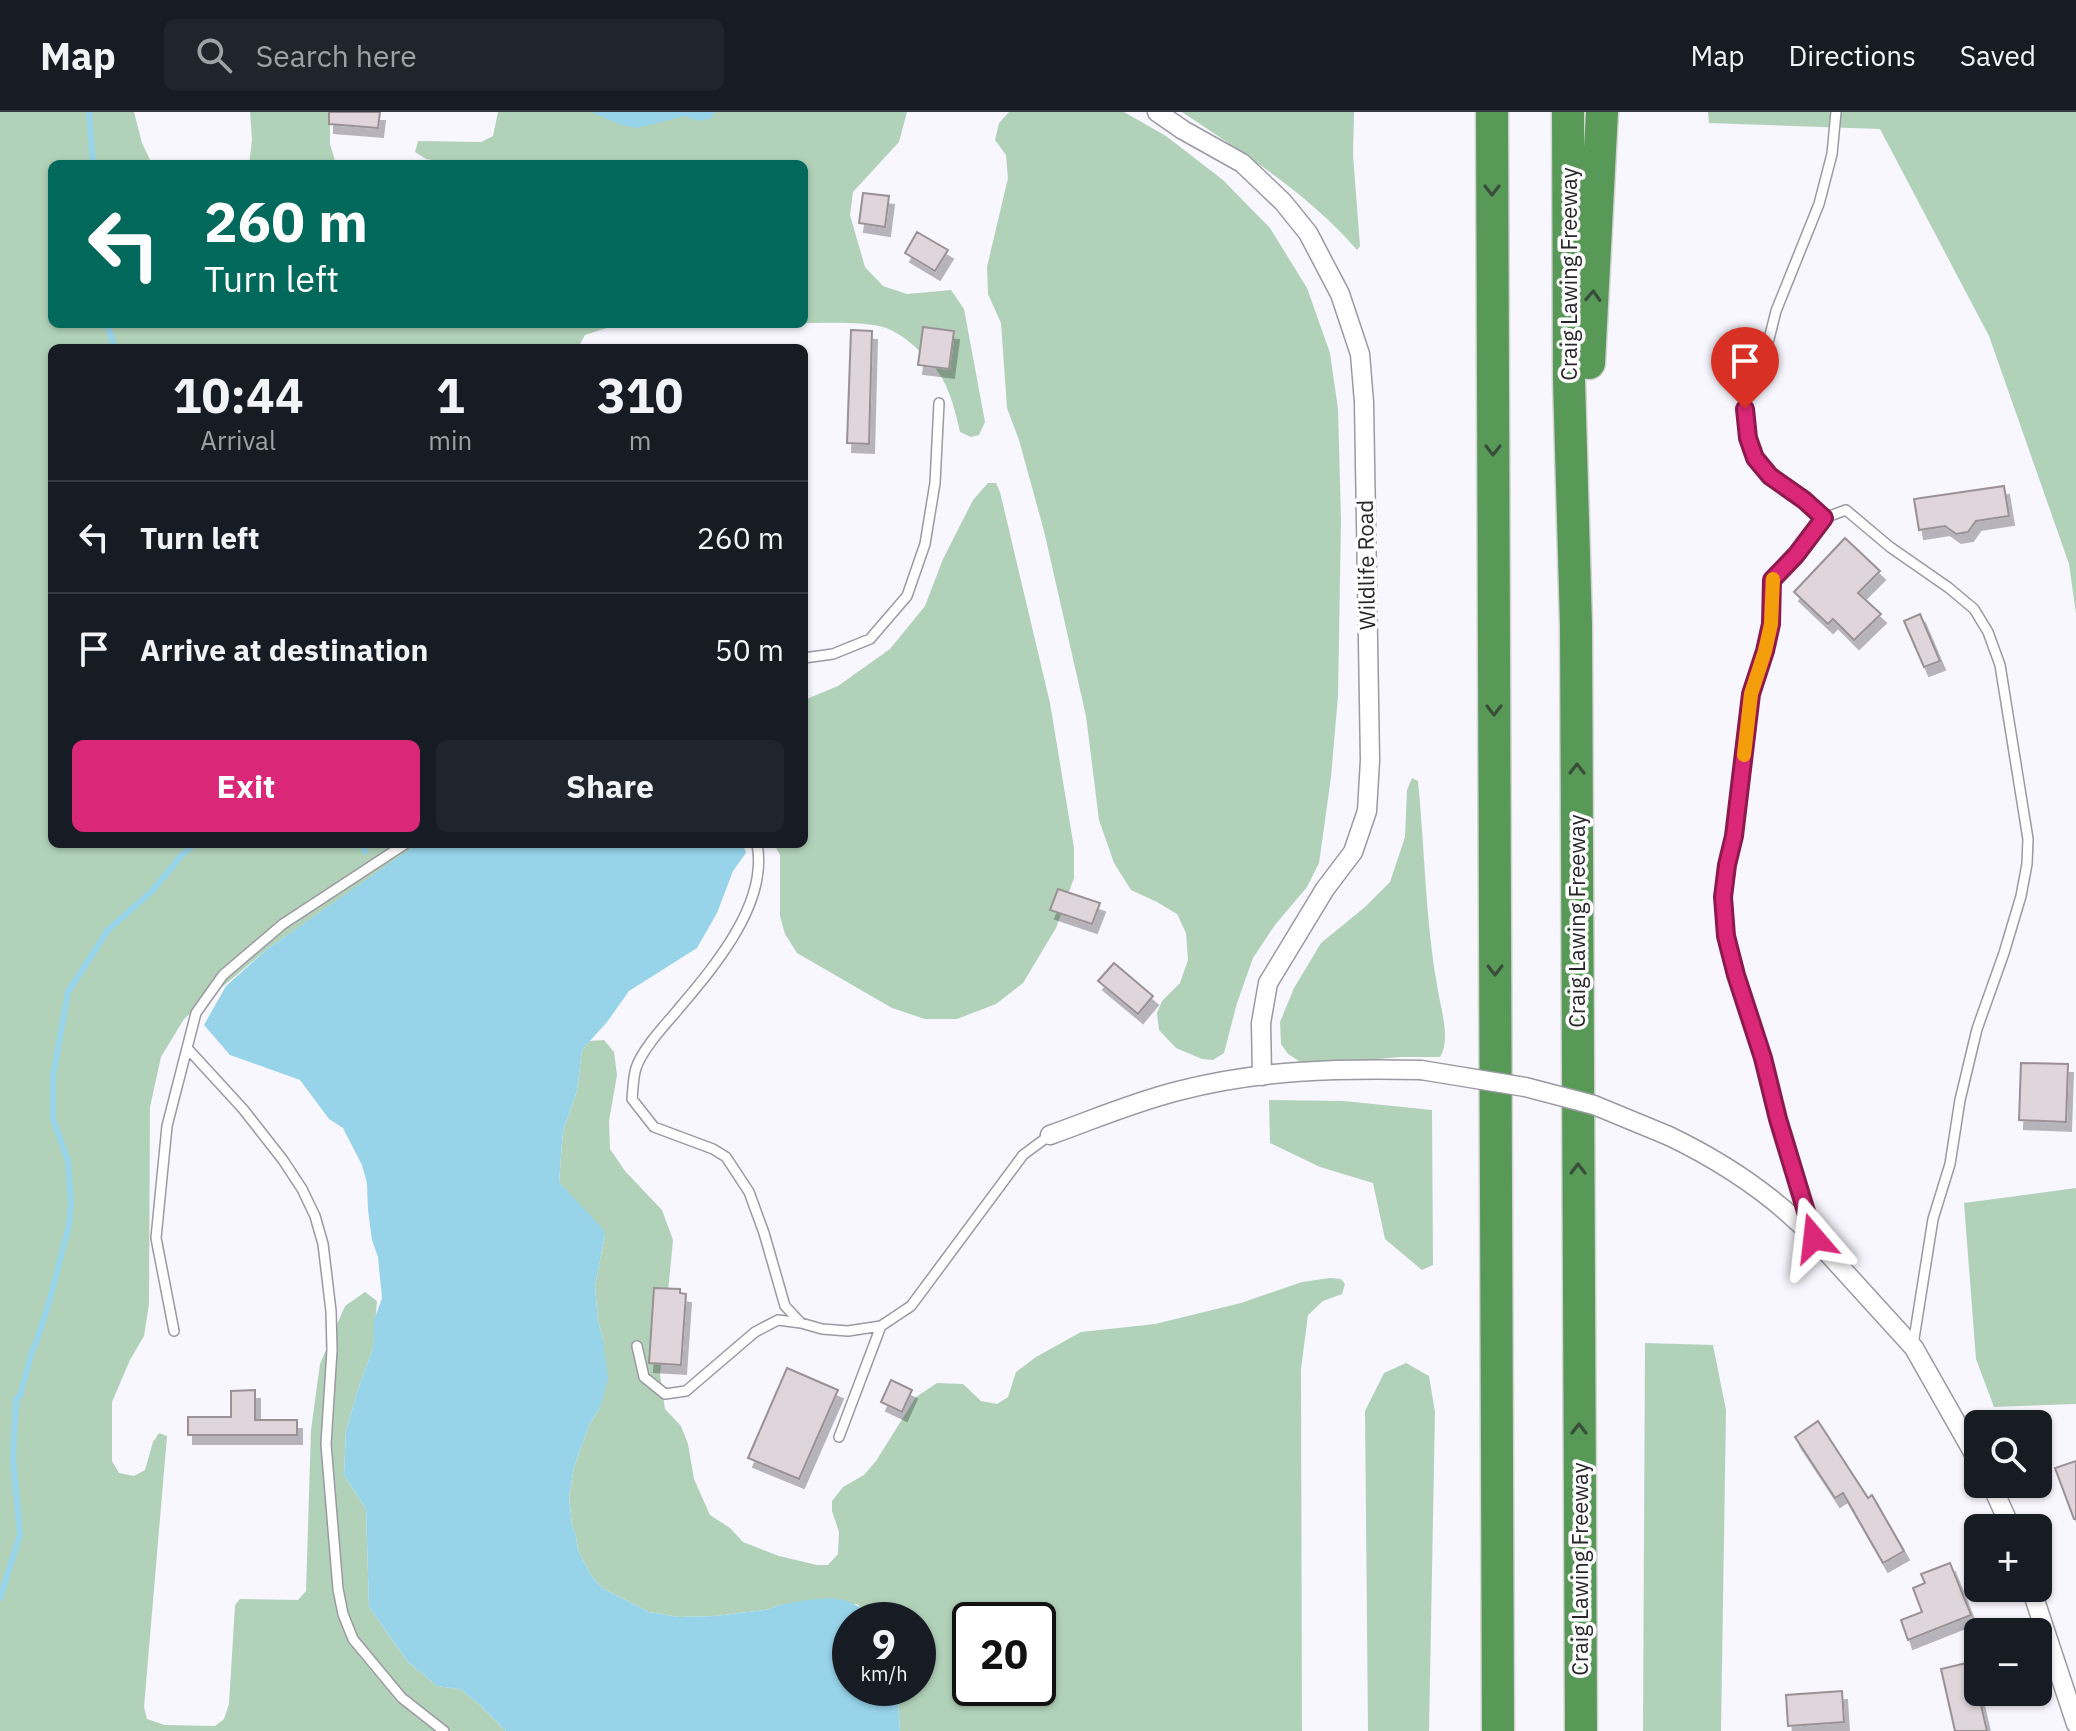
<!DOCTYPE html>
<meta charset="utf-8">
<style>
body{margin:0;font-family:"IBM Plex Sans",sans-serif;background:#20242c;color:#f1f3f6;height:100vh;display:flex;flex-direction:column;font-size:30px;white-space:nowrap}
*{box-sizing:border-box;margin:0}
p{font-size:26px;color:#9ea1a6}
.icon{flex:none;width:44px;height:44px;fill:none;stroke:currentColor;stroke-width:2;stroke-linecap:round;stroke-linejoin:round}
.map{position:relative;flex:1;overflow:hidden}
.panel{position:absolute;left:48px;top:232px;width:760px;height:504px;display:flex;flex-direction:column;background:#171b24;border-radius:12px;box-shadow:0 2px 6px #0004}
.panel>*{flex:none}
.hud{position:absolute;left:48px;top:48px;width:760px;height:168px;border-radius:12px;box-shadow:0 2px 6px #0004;background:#00695c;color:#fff;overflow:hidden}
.controls{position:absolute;left:1964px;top:1298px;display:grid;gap:16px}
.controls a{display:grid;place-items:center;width:88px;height:88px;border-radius:12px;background:#171b24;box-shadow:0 2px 6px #0004;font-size:40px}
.speed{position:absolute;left:832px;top:1490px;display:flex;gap:16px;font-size:40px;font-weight:700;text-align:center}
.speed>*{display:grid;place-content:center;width:104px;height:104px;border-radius:50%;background:#171b24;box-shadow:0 2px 6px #0004;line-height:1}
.speed small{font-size:20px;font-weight:400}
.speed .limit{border:4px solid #111;border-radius:12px;background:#fff;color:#111}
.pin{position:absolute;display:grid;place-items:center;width:68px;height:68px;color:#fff;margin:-82px -34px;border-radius:50% 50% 50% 0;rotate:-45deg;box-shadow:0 0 8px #0007}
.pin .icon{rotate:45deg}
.me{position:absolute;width:88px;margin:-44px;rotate:343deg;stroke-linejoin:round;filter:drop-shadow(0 0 6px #0008)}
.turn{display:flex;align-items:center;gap:28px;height:168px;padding:0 24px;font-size:36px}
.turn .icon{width:104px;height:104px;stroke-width:2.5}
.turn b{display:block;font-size:56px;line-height:68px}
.eta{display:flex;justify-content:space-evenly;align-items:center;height:136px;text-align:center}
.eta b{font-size:48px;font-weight:800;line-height:56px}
.button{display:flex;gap:16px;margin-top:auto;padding:16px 24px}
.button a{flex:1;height:92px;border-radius:12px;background:#db2777;color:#fff;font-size:32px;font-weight:800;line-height:92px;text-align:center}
.button a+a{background:#20242c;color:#f1f3f6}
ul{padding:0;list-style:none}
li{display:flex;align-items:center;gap:24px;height:112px;padding:0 24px;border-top:2px solid #363941}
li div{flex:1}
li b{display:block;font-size:30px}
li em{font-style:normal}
header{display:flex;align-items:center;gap:48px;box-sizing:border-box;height:112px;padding:0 40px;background:#171b24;border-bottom:2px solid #363941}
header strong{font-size:38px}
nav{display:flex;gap:44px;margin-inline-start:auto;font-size:28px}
.search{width:560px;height:72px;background:#20242c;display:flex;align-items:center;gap:20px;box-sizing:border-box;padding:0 28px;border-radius:12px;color:#9ea1a6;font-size:30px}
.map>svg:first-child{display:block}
.green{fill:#b1d2b9;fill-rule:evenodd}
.water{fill:#97d4ea}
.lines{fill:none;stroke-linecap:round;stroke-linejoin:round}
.stream{stroke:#97d4ea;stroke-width:6}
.building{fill:#dfd5da;stroke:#9a9195;stroke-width:2;filter:url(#shadow)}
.lane-casing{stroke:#9b99a2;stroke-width:12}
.street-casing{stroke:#9b99a2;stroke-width:21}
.highway-casing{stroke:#d4d4d4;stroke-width:35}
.lane{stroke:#fff;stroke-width:9}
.street{stroke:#fff;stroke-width:18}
.highway{stroke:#589958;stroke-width:32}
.street-bridge-casing{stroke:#9b99a2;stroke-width:21;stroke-linecap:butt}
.street-bridge{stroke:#fff;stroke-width:18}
.oneway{stroke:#384e39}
.route-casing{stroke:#8e194d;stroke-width:20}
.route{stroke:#db2777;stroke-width:14}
.slow{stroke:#f59e0b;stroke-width:14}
.labels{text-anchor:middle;stroke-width:7;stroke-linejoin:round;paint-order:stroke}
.street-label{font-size:22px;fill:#272629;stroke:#fff}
</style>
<header>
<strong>Map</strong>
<div class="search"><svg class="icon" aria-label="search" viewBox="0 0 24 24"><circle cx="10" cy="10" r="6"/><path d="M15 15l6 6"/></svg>Search here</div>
<nav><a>Map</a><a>Directions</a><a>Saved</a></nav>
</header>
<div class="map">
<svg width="2076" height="1619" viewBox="0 0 2076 1619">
<defs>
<filter id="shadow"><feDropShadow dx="5" dy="9" stdDeviation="0" flood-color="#0004"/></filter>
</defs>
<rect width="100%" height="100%" fill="#f8f6fe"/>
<path class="green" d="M0,0H134L142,31L152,52H52V212H758L610,215L585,223L578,236H52V732H418L266,838L184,907L161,945L150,995L149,1192L144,1224L130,1248L112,1290V1349L119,1361L134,1364L145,1358L153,1330L159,1321L167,1324L144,1595L147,1607L165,1613L215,1614L224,1607L229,1592L235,1493L240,1487L298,1488L306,1479L311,1318L320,1252L345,1194L365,1180L377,1189L373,1236L357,1280L346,1319L344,1363L366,1397L369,1495L408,1550L437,1574L460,1577L480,1593L506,1619H0Z
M250,0H330V32L336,52H249L252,28Z
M498,0H907L899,30L853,80L850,103L865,155L883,174L907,182L951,178L964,197L985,310L979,323L971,325L960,320C956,302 951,282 942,266C931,248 906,223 886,216C867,209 825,211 804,211V52H456L426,47L415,40L418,29L481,30L493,24Z
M1009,0H1124L1166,24L1223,68L1270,116L1307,176L1330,241L1338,297L1341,407L1338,584L1331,665L1323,723L1319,751L1307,775L1275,813L1253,846L1237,891L1224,941L1213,948L1202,947L1176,936L1159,918L1157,901L1162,889L1180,871L1188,848L1186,821L1177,802L1157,790L1131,778L1114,751L1099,708L1086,604L1044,419L1019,328L1007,296L1001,211L988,182L987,155L1008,66L1006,43L995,28L999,11Z
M1182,0H1354L1353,43L1360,134L1357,138C1309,82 1243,41 1182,0Z
M1708,0H2076V502L2069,452L1989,224L1880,17L1709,11Z
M988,371H996L1000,380L1050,591L1074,736V766L1056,816L1023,871L996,892L957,907H925L892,896L797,841L785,822L780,804V743L774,732H804V588L838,574L890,537L925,494L943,447L973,388Z
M1412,666L1418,669C1425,738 1425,809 1438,879C1441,898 1451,927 1440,945H1400L1312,953L1299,949L1288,942L1281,932L1280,910L1294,876L1321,831L1365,795L1390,770L1405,725L1407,678Z
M604,928L614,940L617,963L609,1009L610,1037L625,1059L662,1098L673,1128L660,1262L665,1297L681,1314L688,1332L694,1367L710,1403L730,1416L743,1430L779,1444L817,1453H828L838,1442L839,1420L832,1399V1389L843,1375L864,1363L876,1349L916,1285L937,1271L963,1272L981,1289L997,1292L1008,1285L1016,1260L1036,1245L1081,1220L1155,1212L1241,1191L1302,1170L1330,1166L1341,1167L1345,1172L1342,1182L1323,1189L1308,1203L1301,1257L1302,1619H900L897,1576H918V1508H876L857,1492L778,1493L771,1497L715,1504L679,1505L649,1500L604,1477L592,1465L578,1438L576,1424L572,1413L569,1385L574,1355L590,1311L600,1296L603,1227L598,1209L595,1174L605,1123L559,1070L563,1019L577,979L582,938L590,929ZM970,1508H1038V1576H970Z
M1269,988L1344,989L1432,998L1433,1153L1422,1158L1385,1127L1373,1071L1320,1055L1270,1031Z
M2076,1076V1292L1994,1295L1976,1247L1964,1091Z
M1645,1231L1713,1233L1726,1298L1721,1619H1643Z
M1406,1251L1429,1264L1435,1300L1429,1619H1368L1365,1299L1384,1261Z"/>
<path class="water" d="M591,0H715L712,6L699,9L685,4L637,16L621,13Z
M417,732H743L746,741L733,759L717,801L697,836L629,879L607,910L582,938L577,979L563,1019L559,1070L602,1116L605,1123L595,1174L598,1209L603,1227L608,1266L600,1296L590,1311L574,1355L569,1385L572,1413L576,1424L578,1438L592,1465L604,1477L649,1500L679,1505L715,1504L771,1497L778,1493C819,1487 843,1476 876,1508H850V1576H897L900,1619H506L480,1593L460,1577L437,1574L408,1550L369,1495L366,1397L344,1363L346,1319L357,1280L373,1236L374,1208L382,1186L378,1145L372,1128L368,1098L367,1071L362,1053L343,1016L329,1007L300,968L230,943L204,913L226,874L266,838Z"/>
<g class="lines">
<path class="stream" d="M89,0L93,52
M107,212L115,236
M364,732L365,740
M0,1486L20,1423L13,1346L16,1287L20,1284L32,1239L36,1231L50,1187L69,1113L71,1092L68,1049L53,1007V964L68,880L108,818L151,780L182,743L194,732"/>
</g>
<path class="building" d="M329,0H380L378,16L329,12Z
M863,81L889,84L885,115L859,111Z
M917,120L948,138L935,159L905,141Z
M923,215L954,219L949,257L918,253Z
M851,218L872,219L869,332L847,331Z
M2004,374L2009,404L1976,409L1968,420L1956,422L1945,414L1919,418L1914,387Z
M1845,426L1880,459L1858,481L1881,502L1854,528L1833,507L1828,512L1794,480Z
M1920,502L1940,549L1924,555L1904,509Z
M1058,777L1100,791L1092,812L1050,798Z
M1114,851L1153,884L1138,902L1098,869Z
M2021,951L2068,952L2066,1010L2019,1008Z
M654,1176L680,1177V1181L686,1182L681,1253L649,1251Z
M787,1256L838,1278L799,1367L748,1346Z
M891,1268L912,1278L902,1300L881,1290Z
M255,1278V1308H297V1323H188V1305H231V1279Z
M1818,1309L1868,1386L1872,1383L1904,1439L1883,1451L1843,1381L1835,1386L1795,1325Z
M2076,1349V1407H2074L2055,1356Z
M1950,1451L1971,1503L1908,1528L1901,1508L1922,1500L1913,1476L1925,1471L1921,1462Z
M1971,1550L1987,1619H1955L1941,1557Z
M1842,1579L1844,1610L1788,1614L1786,1583Z"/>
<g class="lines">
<g class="lane-casing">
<path id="lane" d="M1824,406L1804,388L1770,364L1755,346L1748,326L1745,297L1747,281L1769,227L1776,199L1819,92L1832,42L1836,0
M804,546L833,542L870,527L907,484L925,432L935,371L939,291
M757,732C769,793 712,857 676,900C663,915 642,938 636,956C633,966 633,977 632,987L654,1015L713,1037L726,1045L749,1080L764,1121L785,1194L801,1211L822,1217L848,1219L881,1214L911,1194L1023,1043L1050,1023
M188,937L243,997L283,1048L302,1077L315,1104L323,1132L331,1199L332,1238L326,1332L338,1477L343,1502L353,1527L402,1586L444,1619
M1812,1119L1778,1007L1763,946L1736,863L1726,824L1723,785L1727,753L1734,724L1751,582L1765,539L1771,512L1772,468L1796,443L1824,406L1846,398L1890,435L1949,476L1974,497L1988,520L2000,553L2028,727L2027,752L2021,784L2004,841L1977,917L1960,988L1950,1052L1933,1107L1913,1233
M174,1219L156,1126L167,1014L196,901L223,863L283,812L405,732
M637,1234L644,1265L665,1282L686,1279L755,1220L778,1208L801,1211
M839,1325L881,1214"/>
</g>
<g class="street-casing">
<path id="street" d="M1157,0L1183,18L1242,51L1283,90L1308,121L1340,182L1360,242L1364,290L1370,648L1367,699L1353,740L1325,777L1268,871L1261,911L1262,964
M1050,1023C1092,1008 1134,990 1178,979C1257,958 1340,956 1421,958
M1669,1024C1721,1049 1774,1084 1814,1126L1914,1236L1978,1349
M1991,1372L2011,1416
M2031,1476L2076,1612"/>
</g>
<g class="highway-casing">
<path id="highway" d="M1492,0L1498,1619
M1568,0L1569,268L1576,513L1581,1619
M1589,251L1602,0"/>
</g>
<use href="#lane" class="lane"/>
<use href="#street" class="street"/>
<use href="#highway" class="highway"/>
<g class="street-bridge-casing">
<path id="street-bridge" d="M1421,958L1525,975L1594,993L1669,1024"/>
</g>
<use href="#street-bridge" class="street-bridge"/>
</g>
<defs><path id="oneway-chevron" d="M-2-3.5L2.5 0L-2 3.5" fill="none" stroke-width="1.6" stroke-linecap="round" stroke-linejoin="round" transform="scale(2)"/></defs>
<g class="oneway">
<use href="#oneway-chevron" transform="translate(1492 78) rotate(90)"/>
<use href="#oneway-chevron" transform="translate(1593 184) rotate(-87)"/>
<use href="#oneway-chevron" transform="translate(1493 338) rotate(90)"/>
<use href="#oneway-chevron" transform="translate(1494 598) rotate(90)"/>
<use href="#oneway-chevron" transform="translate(1577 657) rotate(-90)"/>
<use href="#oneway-chevron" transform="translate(1495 858) rotate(90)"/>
<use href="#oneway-chevron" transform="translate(1578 1057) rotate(-90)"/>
<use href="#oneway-chevron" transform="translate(1579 1317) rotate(-90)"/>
</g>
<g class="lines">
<g class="route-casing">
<path id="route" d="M1745,297L1748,326L1755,346L1770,364L1804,388L1824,406L1796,443L1772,468L1771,512L1765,539L1751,582L1734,724L1727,753L1723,785L1726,824L1736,863L1763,946L1778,1007L1814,1126"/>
</g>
<use href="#route" class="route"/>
<path class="slow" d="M1744,643L1751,582L1765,539L1771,512L1773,467"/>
</g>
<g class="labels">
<g class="street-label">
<text transform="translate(1569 162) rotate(-90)" y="8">Craig Lawing Freeway</text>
<text transform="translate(1366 453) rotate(-91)" y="8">Wildlife Road</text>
<text transform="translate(1577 809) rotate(-90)" y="8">Craig Lawing Freeway</text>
<text transform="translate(1580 1457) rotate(-90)" y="8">Craig Lawing Freeway</text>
</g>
</g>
</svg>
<div class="controls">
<a><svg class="icon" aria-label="search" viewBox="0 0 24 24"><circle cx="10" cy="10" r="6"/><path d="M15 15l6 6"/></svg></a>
<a>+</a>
<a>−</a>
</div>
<div class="speed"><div>9<small>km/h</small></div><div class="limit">20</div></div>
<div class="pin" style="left:1745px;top:297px;background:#d93025"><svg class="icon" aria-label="arrive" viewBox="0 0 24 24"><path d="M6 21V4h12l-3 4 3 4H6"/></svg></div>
<svg class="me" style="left:1814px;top:1126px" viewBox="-20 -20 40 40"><path d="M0-17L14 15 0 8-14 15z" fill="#db2777" stroke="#fff" stroke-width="4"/></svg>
<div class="hud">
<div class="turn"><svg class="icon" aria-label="left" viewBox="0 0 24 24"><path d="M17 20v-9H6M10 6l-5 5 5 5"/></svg><div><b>260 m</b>Turn left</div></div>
</div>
<section class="panel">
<div class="eta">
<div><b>10:44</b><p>Arrival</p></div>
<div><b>1</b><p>min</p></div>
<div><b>310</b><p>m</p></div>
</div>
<ul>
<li><svg class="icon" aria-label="left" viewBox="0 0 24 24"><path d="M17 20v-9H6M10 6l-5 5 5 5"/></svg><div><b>Turn left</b></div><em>260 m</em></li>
<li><svg class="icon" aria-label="arrive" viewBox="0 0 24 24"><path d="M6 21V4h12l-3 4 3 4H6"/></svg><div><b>Arrive at destination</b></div><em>50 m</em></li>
</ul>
<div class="button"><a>Exit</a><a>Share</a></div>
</section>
</div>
